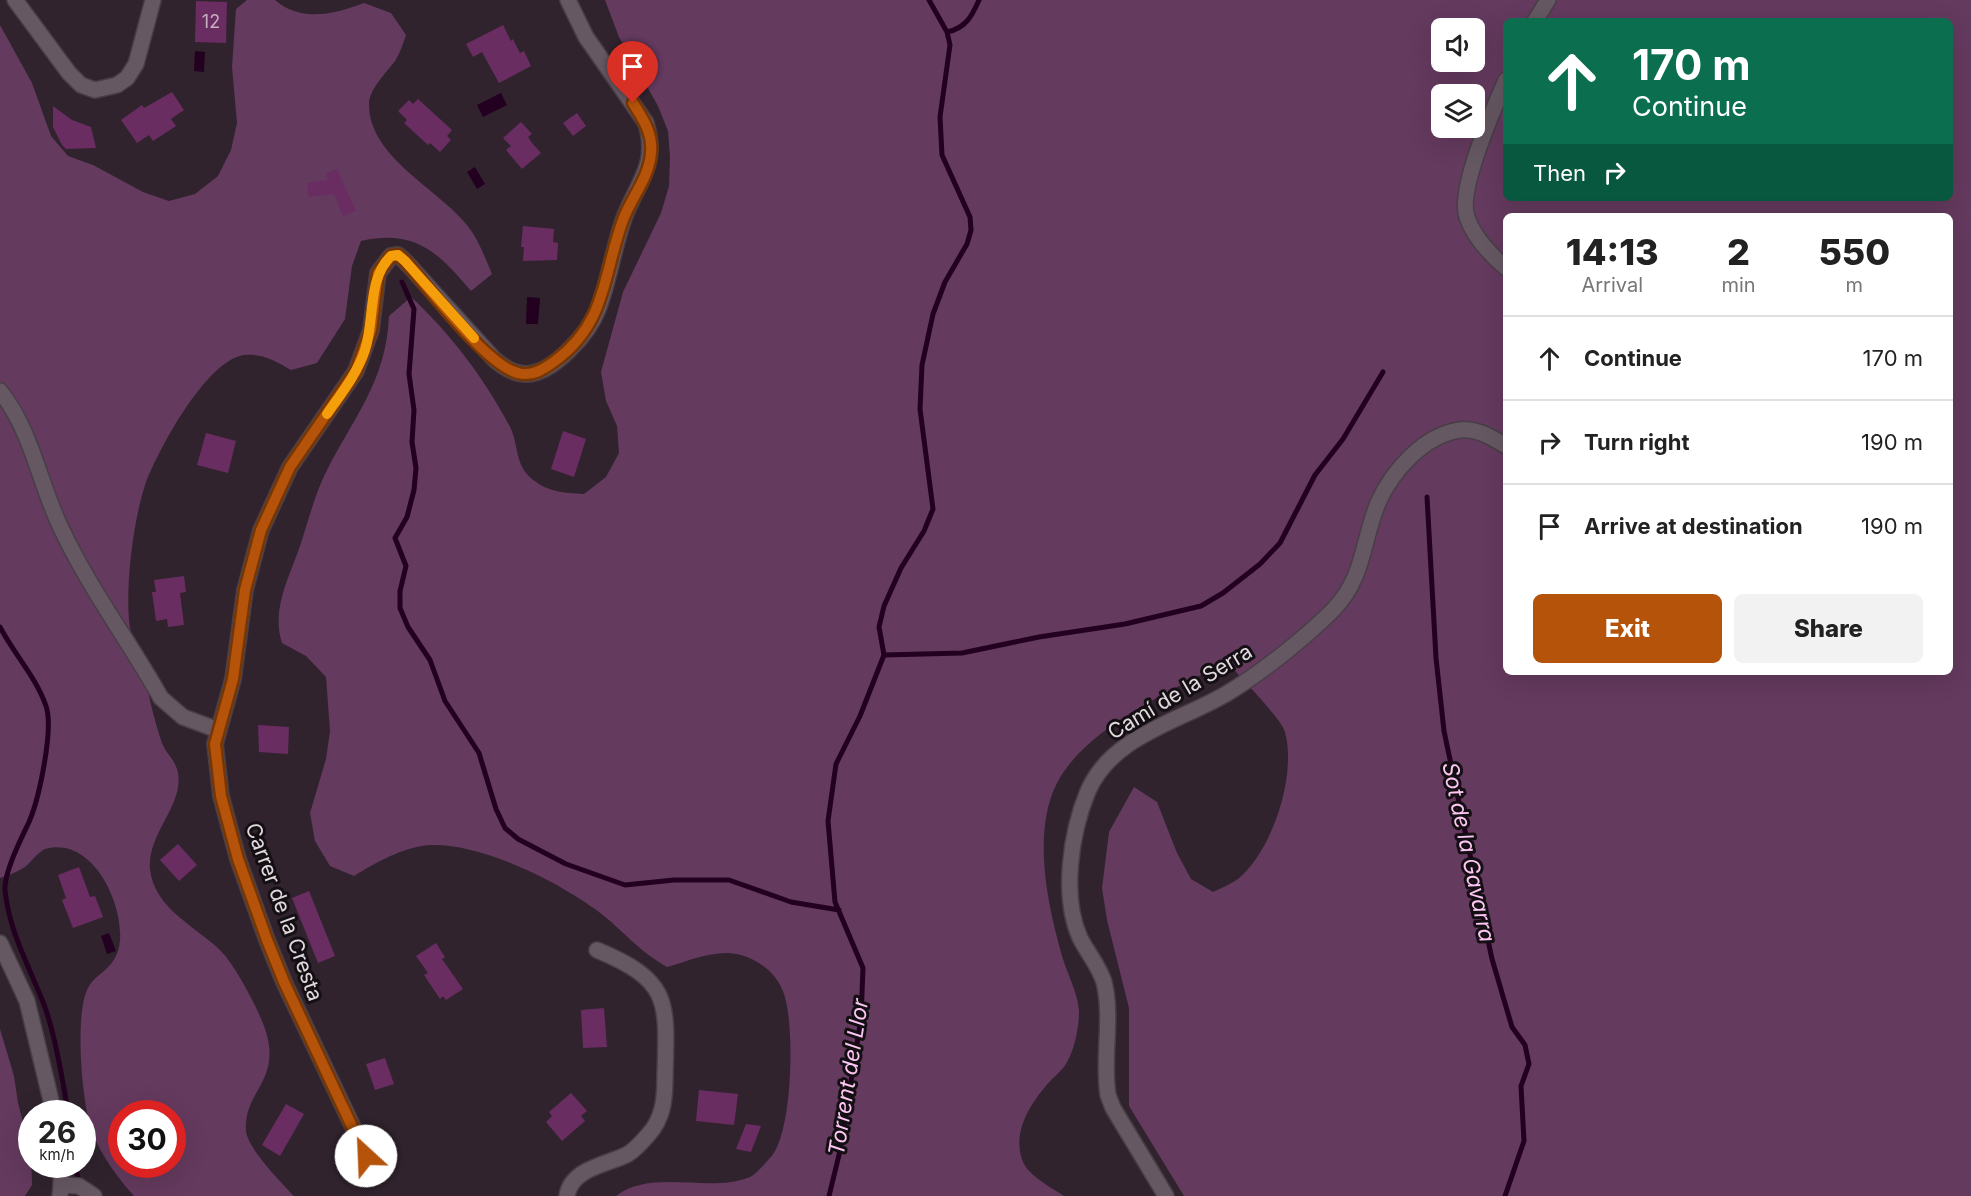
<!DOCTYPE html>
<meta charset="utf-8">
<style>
body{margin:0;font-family:Inter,sans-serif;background:#f2f2f2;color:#222;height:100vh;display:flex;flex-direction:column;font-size:22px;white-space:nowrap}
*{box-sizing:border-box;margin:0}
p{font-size:20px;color:#767676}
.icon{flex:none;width:33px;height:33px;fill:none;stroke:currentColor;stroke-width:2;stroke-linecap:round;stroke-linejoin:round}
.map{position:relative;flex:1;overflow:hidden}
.drawer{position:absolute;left:1503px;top:213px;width:450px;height:462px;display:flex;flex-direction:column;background:#fff;border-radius:9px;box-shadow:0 6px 24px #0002}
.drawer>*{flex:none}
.top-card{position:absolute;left:1503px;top:18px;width:450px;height:183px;border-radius:9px;box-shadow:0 6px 24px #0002;background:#0b6e4f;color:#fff;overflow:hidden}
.controls{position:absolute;left:1431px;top:18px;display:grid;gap:12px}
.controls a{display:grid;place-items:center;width:54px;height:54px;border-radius:9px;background:#fff;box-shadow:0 6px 24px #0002;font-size:30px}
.speed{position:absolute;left:18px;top:1100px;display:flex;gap:12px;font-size:30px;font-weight:700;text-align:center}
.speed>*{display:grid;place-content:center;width:78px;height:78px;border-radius:50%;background:#fff;box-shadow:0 6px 24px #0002;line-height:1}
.speed small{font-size:15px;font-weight:400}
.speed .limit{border:9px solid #d22;background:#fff;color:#111}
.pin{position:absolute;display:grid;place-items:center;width:51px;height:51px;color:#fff;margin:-62px -26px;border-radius:50% 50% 50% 0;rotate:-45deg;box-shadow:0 0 6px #0007}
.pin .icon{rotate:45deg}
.me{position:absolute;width:66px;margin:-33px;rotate:335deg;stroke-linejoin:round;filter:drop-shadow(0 0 4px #0008)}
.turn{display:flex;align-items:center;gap:21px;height:126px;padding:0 30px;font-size:27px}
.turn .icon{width:78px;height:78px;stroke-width:2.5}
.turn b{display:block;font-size:42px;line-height:51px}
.then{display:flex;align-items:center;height:57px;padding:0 30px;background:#0003;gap:12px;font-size:22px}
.eta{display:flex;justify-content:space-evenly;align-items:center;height:102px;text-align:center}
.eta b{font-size:36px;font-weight:800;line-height:42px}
.button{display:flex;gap:12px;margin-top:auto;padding:12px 30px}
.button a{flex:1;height:69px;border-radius:9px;background:#b45309;color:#fff;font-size:24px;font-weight:800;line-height:69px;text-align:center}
.button a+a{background:#f2f2f2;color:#222}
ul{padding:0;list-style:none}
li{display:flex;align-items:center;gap:18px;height:84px;padding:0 30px;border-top:2px solid #e0e0e0}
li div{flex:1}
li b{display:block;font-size:22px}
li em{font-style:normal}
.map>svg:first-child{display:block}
.green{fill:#643a5e;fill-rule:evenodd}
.water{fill:#230020}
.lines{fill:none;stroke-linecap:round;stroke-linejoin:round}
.stream{stroke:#230020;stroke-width:5}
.building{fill:#692d62}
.street-casing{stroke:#483e46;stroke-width:18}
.street{stroke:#665863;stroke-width:15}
.route-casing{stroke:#753606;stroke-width:15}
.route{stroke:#b45309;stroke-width:10}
.slow{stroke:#f59e0b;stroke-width:10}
.labels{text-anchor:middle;stroke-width:6;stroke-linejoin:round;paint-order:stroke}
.number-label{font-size:18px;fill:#c4aec0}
.street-label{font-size:21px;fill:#e2d9e0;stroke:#140f13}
.water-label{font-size:22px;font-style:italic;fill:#fdc6f4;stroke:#140f13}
</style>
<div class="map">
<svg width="1971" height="1196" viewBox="0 0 1971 1196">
<rect width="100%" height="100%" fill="#30232e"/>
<path class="green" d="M247,0H275C302,23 334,14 364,3L391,13L406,35C403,44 400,53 395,61C387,72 370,88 369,103C368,157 439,189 467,225C479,240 485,258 492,274L471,291C438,252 415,229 361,241L352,266L345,319L317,363L291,370C276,361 262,353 244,355C206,360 157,452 145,485C133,523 126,581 129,620C130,635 137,650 141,664C148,690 153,717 162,743C165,752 174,759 177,769C187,803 147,832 150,869C154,909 197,927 221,951C236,967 256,1005 264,1026C284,1081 243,1090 246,1131C248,1149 281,1182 294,1196H134C117,1177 101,1155 92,1132C82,1104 74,1014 88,988C96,972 118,969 120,940C123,902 92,836 45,849C38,852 31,862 25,867C18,871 8,876 0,878V25L32,83L51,136L68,156L93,165L143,192L169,201L195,194L218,176L231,150L237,123L232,67L236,9ZM122,1113H172V1164H122Z
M605,0H1971V1196H1184L1129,1106V1008L1107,920L1102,888L1109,832L1134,787L1157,802L1177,853L1191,879L1213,892C1221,888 1231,884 1238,879C1272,851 1297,776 1285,732C1281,718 1239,676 1227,662C1172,690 1084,728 1056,785C1032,835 1048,907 1063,959C1068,975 1078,994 1079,1011C1079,1027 1075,1049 1066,1064C1061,1072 1051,1079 1045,1087C1028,1107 1012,1135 1023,1162C1029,1176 1052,1188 1064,1196H616C653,1168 709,1194 750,1177C757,1174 764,1164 770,1158C793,1135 795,1025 784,994C778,976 764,964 747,957C722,946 692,960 667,967C637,950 625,932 599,912C559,882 482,843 430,845C403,847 377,862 354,876L330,866L315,841L310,813L326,759L330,731L326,677L306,656L282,643C271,609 289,578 300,546C309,519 315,493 328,468C356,414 386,380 389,316L411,297C450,333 484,378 509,425C519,442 514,465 532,479C548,492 564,493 584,494L606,477L619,453L617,426L606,401L601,372L623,292L661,213L669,186L670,157L668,131L658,106L619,37ZM1506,21H1950V198H1506ZM1442,28H1474V62H1442ZM1442,94H1474V128H1442ZM1506,216H1950V672H1506Z
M0,1029L14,1076L18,1103L31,1152L32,1185L25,1196H0Z"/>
<path class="water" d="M195,51L205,52L204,72L194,71Z
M501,93L507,105L483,117L477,105Z
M475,167L485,184L477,189L467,172Z
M527,297L540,298L538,324H526Z
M109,933L116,951L107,954L101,936Z"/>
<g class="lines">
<path class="stream" d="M947,32C966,28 972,16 979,0
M402,282L414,309L409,374L414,410L412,442L416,468L414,490L407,517L395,538L406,566L400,591V608L408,627L430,660L445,701L479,753L496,809L505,828L518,839L566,864L625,885L674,880H729L791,902L839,910
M1427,497L1436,658L1444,731L1492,959L1512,1027L1525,1045L1529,1064L1521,1086L1524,1141L1505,1196
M0,627C14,654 36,677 46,706C54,729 39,799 29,822C21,839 4,872 5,890C9,931 28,964 43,1002C55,1032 63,1081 68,1113
M884,655L962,653L1039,637L1125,624L1201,606L1223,593L1260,564L1280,543L1315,475L1343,439L1383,372
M75,1164L79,1183
M829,1196L839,1155L861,1019L863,968L835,902L828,821L836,764L860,716L884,655L879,627L884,606L901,568L924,531L933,509L920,409L922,365L933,314L945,282L967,244L971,230L970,217L942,155L940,117L950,45L947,32L929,0"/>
</g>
<path class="building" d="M196,1L227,2L226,43L195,42Z
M503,25L511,41L513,39L520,53L524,51L531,66L499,83L482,52L473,57L466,44Z
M172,92L184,110L171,119L176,126L153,141L149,135L137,143L121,120L142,105L144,108Z
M418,99L452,130L447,136L451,140L440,152L430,143L428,145L404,123L407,120L398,111L409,100L413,104Z
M53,106L72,120L91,127L96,148L66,149L62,145L53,127Z
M577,113L586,126L573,136L563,123Z
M521,122L532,134L528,137L532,143L541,153L522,169L506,150L511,146L503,138Z
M337,169L356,211L343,216L334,194L309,197L307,183L328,180L326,174Z
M523,226L554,229L553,242L558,243L557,260L523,261L524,247H521Z
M563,431L586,439L574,477L551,469Z
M206,433L236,441L228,473L197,465Z
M184,576L186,592L180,593L184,625L168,627L167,619L156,621L152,592H156L154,580Z
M258,725L289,727L288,754L259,752Z
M178,844L197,865L179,881L160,860Z
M79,867L90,897L95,896L103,917L73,928L62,900L66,898L58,875Z
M309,891L335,956L318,963L292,898Z
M436,943L445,957L442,959L463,989L446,1000L443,996L440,999L424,975L428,973L416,956Z
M604,1008L607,1047L583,1048L581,1010Z
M385,1058L394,1084L375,1090L366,1064Z
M699,1090L738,1094L734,1125L696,1121Z
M571,1093L587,1111L581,1116L585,1121L562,1141L546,1122L552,1116L549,1112Z
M286,1104L304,1114L280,1156L262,1145Z
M746,1124L761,1126L751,1152L736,1149Z"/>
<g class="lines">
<g class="street-casing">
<path id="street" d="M15,0L69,73L81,85L95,90L117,85L127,78L136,64L153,0
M1535,21L1548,0
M1506,80C1494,108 1457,190 1467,217C1473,236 1491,255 1506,268
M0,391C32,431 39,483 61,528C89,588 129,641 161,698L183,717L218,730
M0,943L27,1001L54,1113
M372,1167L284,982L267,940L238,859L221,796L215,744L233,679L245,590L261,530L290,467L356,371L371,330L378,273L391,256L398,255L405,261L494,359C503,367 513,374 526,374C553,374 589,333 598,309C609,281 613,250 623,221C636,183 659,167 646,123L586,37L568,0
M61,1185L62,1164
M60,1196L61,1185L79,1186L94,1196
M567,1196C571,1168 607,1165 628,1154C636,1149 642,1142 648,1135C664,1118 665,1097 665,1075C667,1001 671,981 597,950
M1166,1196L1113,1108L1108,1095C1102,1058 1113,1018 1104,982C1099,966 1087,952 1080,938C1061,896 1071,832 1088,791C1112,736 1178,722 1226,694C1260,674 1305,638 1333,610C1365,577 1362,541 1378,503C1392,471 1424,435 1460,430C1477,428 1493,438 1506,446"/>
</g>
<use href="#street" class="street"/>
</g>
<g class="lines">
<g class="route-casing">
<path id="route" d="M366,1156L284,982L267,940L238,859L221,796L215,744L233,679L245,590L261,530L290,467L356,371L371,330L378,273L391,256L398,255L405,261C428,287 487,366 518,373C532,377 544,369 555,361C607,323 603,274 623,220C631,198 649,178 651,153C653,133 643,119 633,103"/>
</g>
<use href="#route" class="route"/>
<path class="slow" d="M327,414C341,394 357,374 365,350C375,320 367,279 391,256L398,255L405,261L474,338"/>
</g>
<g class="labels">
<g class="number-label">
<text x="211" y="28">12</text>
</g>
<g class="street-label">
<text transform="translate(1180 692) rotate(-31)" y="7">Camí de la Serra</text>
<text transform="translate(284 912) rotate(70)" y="7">Carrer de la Cresta</text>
</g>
<g class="water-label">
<text transform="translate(1469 852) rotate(78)" y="8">Sot de la Gavarra</text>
<text transform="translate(848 1077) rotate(-81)" y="8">Torrent del Llor</text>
</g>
</g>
</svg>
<div class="controls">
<a><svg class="icon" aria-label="sound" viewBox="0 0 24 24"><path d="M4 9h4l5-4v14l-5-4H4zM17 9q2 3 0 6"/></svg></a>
<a><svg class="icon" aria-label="layers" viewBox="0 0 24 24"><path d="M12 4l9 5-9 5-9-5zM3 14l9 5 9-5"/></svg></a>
</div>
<div class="speed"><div>26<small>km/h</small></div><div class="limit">30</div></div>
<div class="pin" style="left:633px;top:103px;background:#d93025"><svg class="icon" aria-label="arrive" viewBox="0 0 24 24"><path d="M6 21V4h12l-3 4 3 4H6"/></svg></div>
<svg class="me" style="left:366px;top:1156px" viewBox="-20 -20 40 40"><circle r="19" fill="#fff"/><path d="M0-13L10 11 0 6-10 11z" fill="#b45309"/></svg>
<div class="top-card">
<div class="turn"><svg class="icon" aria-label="ahead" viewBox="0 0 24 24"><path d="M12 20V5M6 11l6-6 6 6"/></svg><div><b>170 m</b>Continue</div></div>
<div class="then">Then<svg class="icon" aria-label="right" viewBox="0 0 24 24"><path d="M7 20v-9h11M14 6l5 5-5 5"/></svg></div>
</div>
<section class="drawer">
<div class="eta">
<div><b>14:13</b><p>Arrival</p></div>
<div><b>2</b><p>min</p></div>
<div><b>550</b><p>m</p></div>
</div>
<ul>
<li><svg class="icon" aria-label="ahead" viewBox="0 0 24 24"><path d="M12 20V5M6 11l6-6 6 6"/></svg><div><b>Continue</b></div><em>170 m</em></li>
<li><svg class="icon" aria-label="right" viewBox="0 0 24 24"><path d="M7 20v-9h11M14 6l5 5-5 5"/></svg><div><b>Turn right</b></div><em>190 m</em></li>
<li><svg class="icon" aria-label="arrive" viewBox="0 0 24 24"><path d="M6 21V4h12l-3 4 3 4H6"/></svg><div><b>Arrive at destination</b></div><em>190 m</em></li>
</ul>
<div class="button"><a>Exit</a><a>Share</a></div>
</section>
</div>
